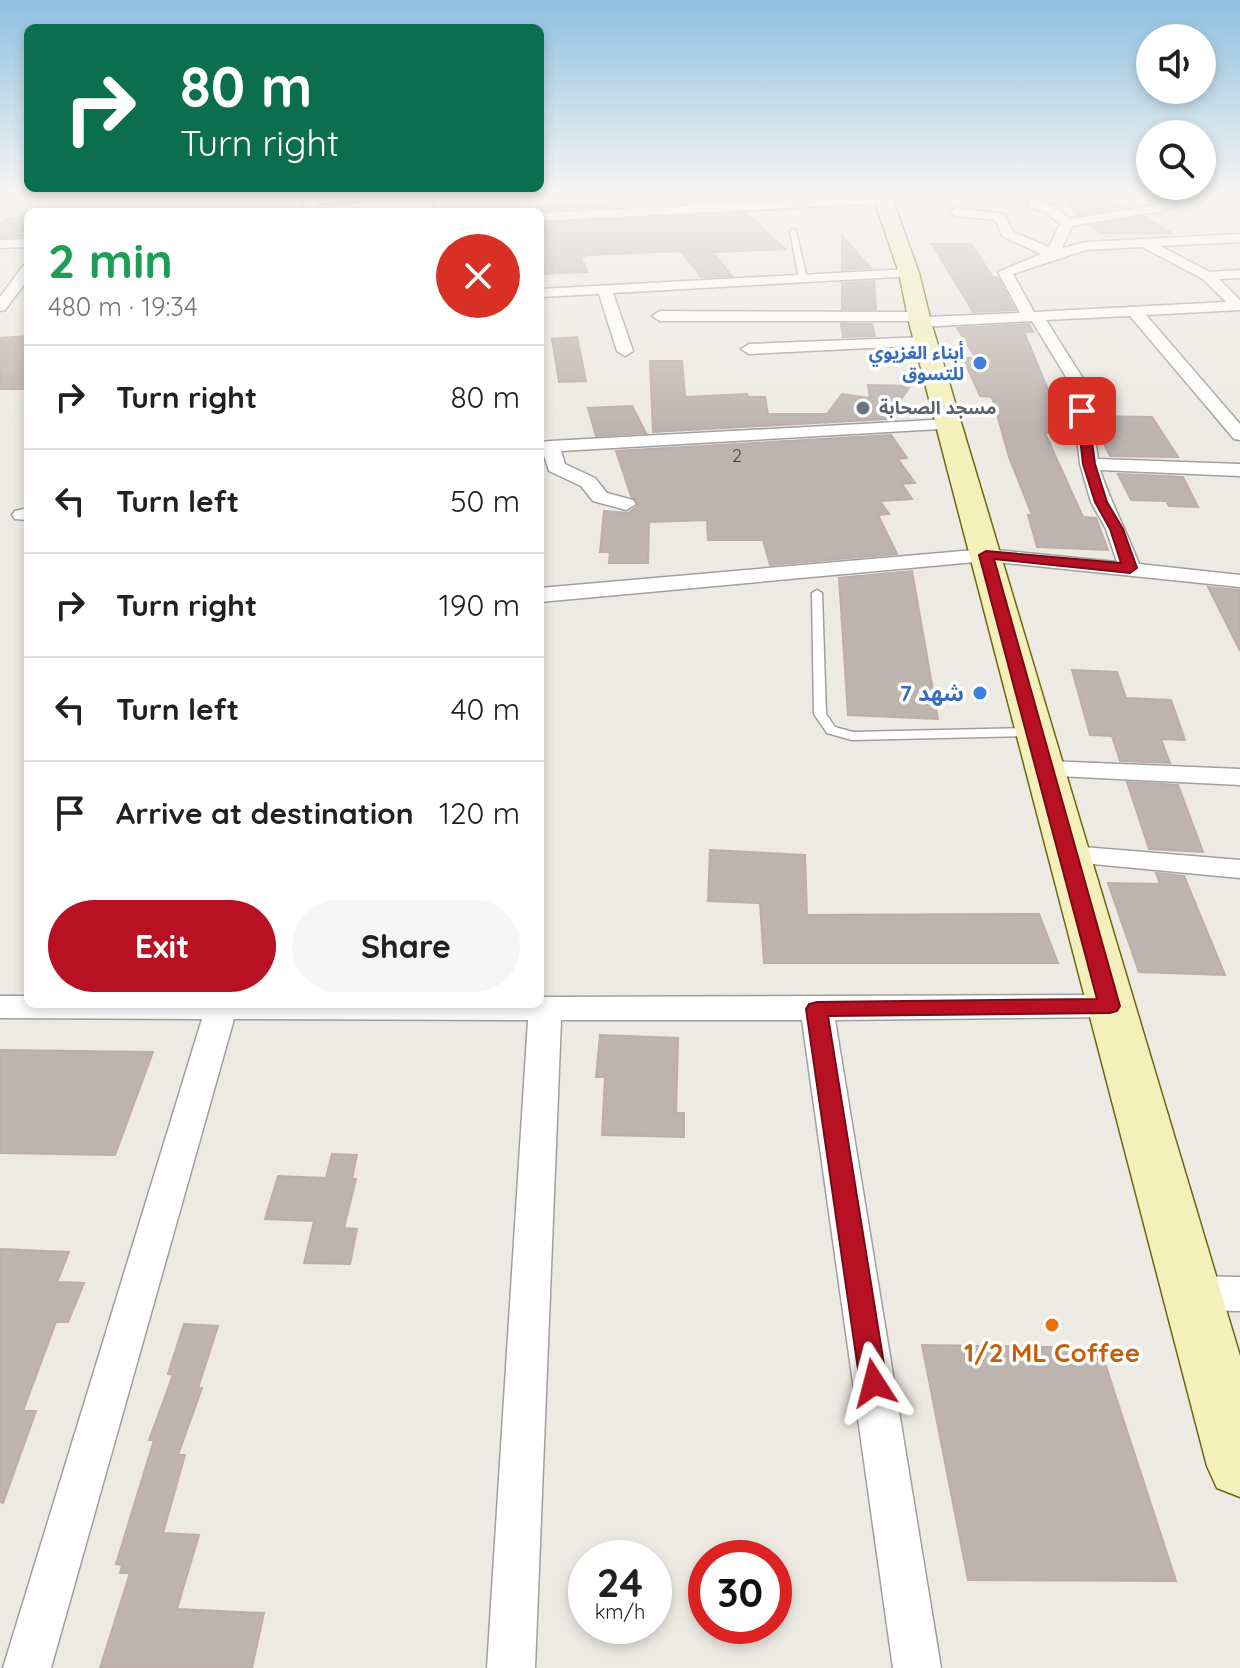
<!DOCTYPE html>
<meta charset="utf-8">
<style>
body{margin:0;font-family:Quicksand,"Noto Sans Arabic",sans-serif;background:#f6f6f6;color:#202124;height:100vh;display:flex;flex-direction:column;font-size:30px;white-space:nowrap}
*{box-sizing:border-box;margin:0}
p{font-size:26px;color:#757577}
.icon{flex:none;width:44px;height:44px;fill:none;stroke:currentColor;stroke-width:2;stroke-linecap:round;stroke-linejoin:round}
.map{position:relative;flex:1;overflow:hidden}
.panel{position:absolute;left:24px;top:208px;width:520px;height:800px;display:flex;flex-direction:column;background:#fff;border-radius:12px;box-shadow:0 4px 12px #0003}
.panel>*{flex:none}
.hud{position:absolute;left:24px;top:24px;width:520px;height:168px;border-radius:12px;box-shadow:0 4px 12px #0003;background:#0b6e4f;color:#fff;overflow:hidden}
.fabs{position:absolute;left:1136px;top:24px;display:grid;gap:16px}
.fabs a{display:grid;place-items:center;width:80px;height:80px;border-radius:50%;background:#fff;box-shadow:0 4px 12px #0003;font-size:40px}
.speed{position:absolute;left:568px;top:1540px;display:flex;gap:16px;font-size:40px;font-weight:700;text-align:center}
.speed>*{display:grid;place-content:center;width:104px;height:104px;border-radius:50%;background:#fff;box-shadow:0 4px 12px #0003;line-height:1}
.speed small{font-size:20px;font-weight:400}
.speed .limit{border:12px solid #d22;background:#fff;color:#111}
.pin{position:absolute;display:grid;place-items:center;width:68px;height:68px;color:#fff;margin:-34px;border-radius:16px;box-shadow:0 4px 12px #0006}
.me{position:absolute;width:88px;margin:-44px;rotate:351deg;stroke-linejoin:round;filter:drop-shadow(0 0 6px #0008)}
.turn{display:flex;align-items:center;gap:28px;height:168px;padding:0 24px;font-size:36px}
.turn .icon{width:104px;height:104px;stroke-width:2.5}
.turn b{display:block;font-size:56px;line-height:68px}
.round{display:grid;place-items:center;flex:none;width:84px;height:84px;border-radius:42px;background:#f6f6f6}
.headline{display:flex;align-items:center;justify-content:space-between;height:136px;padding:0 24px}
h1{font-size:48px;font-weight:700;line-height:60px;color:#1e9e55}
.button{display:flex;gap:16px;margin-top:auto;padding:16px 24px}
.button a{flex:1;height:92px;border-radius:48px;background:#b81124;color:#fff;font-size:32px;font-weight:700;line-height:92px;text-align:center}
.button a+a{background:#f6f6f6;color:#202124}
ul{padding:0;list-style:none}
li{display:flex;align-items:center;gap:24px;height:104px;padding:0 24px;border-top:2px solid #e0e0e0}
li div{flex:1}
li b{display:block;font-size:30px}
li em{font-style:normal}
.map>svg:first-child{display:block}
.building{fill:#bdb4b0;stroke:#bdaea7;stroke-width:2}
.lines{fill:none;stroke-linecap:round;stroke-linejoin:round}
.service-casing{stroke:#a0a0a0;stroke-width:3}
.minor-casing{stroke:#a0a0a0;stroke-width:3}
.secondary-casing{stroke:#69690e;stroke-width:3}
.service{fill:#fff;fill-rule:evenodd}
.minor{fill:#fff;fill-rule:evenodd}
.secondary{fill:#f3f0bb;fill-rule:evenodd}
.route{fill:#b81124;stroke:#780b17;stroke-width:2}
.shop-dot{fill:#3f7fe0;stroke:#fff;stroke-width:3}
.worship-dot{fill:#6b7280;stroke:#fff;stroke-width:3}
.food-dot{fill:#e8710a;stroke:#fff;stroke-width:3}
.labels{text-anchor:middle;stroke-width:7;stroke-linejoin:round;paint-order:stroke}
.far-shop-label{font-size:18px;font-weight:bold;fill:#366cbe;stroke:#fff;text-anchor:end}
.far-worship-label{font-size:18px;font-weight:bold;fill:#5b616d;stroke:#fff;text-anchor:start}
.number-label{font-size:18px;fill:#444241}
.shop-label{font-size:22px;font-weight:bold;fill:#366cbe;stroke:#fff;text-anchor:end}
.near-food-label{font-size:26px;font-weight:bold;fill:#c56008;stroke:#fff}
</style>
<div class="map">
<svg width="1240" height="1668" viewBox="0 0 1240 1668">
<rect width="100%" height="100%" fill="#ede9e3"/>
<path class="building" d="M657,193H724L732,200L540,210V206L661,199Z
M1056,193H1099L1125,207L1079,215Z
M746,213L785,249L713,252L732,276L701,277L681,251L588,255L581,257L587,272L540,274V224Z
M28,217V236L0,237V226L6,218Z
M1144,217L1172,233H1099L1091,226Z
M842,236L871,268L842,270Z
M932,244H971L993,277L998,278L1015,310L973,312Z
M874,281L876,309H842V283Z
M841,324H872L875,336L843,337Z
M1029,324L1033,332H1024L1066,433H1045L1083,517L1096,518L1108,550L1037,547L1028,515H1032L1009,457L992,397L980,396L963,358H976L957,328Z
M28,336V389H0V338Z
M577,337L586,381L559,382L552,339Z
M650,361H682L685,397L747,394L748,397H765L768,414H827L842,394L870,398L868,385L910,386L888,419L653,432Z
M632,406L646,433L596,436L588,408Z
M1095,416L1152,417L1178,457L1110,456L1096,428Z
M891,435L907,458L898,459L915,483L902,484L912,499L880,501L889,514L878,515L897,554L770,565L763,540H708L707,520L649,522L648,563H609L610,552H600L604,511L628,513L639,505L631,496L616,451Z
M1118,474L1183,477L1198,507L1169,506L1166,501L1131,500Z
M912,571L938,719L848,715L839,578Z
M1208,587L1240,590V651Z
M1072,670L1117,672L1126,698L1171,700L1185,740L1161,739L1170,763L1120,761L1112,736L1090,735Z
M1127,782L1178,785L1203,852L1149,849Z
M710,850L805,855L807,915L1039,914L1058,963H764L760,903L708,901Z
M1156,873L1184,876L1225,975L1139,972L1108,883L1160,884Z
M600,1035L678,1038L676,1113H684V1137L602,1135L605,1077H596Z
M0,1050L153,1052L115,1155L0,1153Z
M332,1154L357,1155L352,1179H356L344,1228L357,1229L350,1264L304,1263L314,1221L265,1219L278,1176L326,1178Z
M0,1249L69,1252L57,1282L84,1283L68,1322H56L23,1411H36L3,1503L0,1502Z
M184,1324L218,1326L198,1388H202L178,1455H185L163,1533L199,1535L177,1609L264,1613L252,1668H100L130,1573H120L122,1565L116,1564L154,1440H149L173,1375L168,1374Z
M922,1345L1100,1348L1176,1581L968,1580Z"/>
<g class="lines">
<g class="service-casing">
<path id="service" d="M793,229L796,231L807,279L803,281L799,279L790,231Z
M817,590L822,593L826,714L835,727L853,732L1033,728L1039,732L1033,736L852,740L827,733L814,714L812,593Z"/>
</g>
<g class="minor-casing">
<path id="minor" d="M307,193H319L316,205L429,201L435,205L429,209L306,212L303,209Z
M1027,193H1039L1038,202L1054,206L1070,219L1156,205L1183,193H1201L1163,211L1072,226L1062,248L1086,242L1240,234V242L1160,246L1210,272L1240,270V278L1219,279L1240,300V310L1146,315L1240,424V440L1234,439L1130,316L1046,320L1087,385L1098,459L1240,464V476L1100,470C1111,503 1127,532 1139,564L1240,575V587L986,561L540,602V588L986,549L1117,562L1106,529L1091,502L1080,464L1071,385L1032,321L920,327L913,321H660L652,316L660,311L919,312L926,317L1020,313L998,272L1041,254L1003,237L995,220L956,216L950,212L956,208L1004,214L1013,232L1049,247L1060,224L1046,212L1028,207ZM1142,247L1203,279L1226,302L1034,312L1013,274L1086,250Z
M0,194L11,195L13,198L0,202Z
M883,196L887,197V203L540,221V213Z
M28,239V247L0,248V240Z
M28,265V279L5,310L0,311V297L23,266Z
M909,269L916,273L914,276L613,293L633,351L625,356L617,351L599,294L540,297V289Z
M926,337L934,342L932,345L749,354L741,349L749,344Z
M951,419L960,424L957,428L561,451L565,464L595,478L607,493L633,500L636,504L626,510L593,501L581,486L549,471L543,452H540V442L551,441Z
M28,508V520L15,519L12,515L15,511Z
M1047,761L1240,769V785L1038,775L1034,769L1038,763Z
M1071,846L1240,860V878L1061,861L1057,855L1061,849Z
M1110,995L1121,998L1126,1006L1121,1014L1110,1017L835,1020L941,1668H893L802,1020H561L535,1668H487L528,1020L234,1019L51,1668H3L202,1019L0,1018V996H28V1004H540V997Z
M1190,1276L1240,1277V1311L1190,1310L1176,1305L1170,1293L1176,1281Z"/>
</g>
<g class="secondary-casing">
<path id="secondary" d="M872,193H890L919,273L931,322L1240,1356V1497L1217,1488L1207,1466L909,322L899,273Z"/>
</g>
<use href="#service" class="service"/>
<use href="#minor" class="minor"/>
<use href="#secondary" class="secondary"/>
</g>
<linearGradient id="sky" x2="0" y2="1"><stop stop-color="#8ec0e1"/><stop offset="0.45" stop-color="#f7f5f2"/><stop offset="1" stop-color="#f7f5f2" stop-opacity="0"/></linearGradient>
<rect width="1240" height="427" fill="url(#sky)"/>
<path class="route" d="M1082,408L1088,411L1095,464L1107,502L1123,529L1137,568L1130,573L994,559L1120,1006L1117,1011L1110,1013L828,1016L887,1383L883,1392L874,1395L864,1392L860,1383L806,1009L809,1004L817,1002L1097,999L979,555L986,551L1121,563L1110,529L1095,502L1083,464L1077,411Z"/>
<g class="shop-dot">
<circle cx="980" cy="363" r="8"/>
<circle cx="980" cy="693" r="8"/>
</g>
<circle class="worship-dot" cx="863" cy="408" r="8"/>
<circle class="food-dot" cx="1052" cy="1325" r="8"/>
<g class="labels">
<g class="far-shop-label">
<text x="964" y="359">أبناء الغزيوي<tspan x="964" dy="21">للتسوق</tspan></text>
</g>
<g class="far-worship-label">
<text x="879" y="414">مسجد الصحابة</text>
</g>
<g class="number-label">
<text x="737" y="462">2</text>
</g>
<g class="shop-label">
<text x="964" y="701">شهد 7</text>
</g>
<g class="near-food-label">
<text x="1052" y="1362">1/2 ML Coffee</text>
</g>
</g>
</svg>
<div class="fabs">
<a><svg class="icon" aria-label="sound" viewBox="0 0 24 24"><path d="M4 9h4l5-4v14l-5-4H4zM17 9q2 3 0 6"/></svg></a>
<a><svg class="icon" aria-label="search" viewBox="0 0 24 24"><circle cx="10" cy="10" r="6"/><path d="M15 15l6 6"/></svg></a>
</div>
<div class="speed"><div>24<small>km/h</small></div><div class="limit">30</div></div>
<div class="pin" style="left:1082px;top:411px;background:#d93025"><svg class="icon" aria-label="arrive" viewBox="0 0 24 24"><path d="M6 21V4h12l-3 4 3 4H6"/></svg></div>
<svg class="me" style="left:874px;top:1383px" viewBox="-20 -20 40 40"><path d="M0-17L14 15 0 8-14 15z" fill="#b81124" stroke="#fff" stroke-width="4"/></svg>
<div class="hud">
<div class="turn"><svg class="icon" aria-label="right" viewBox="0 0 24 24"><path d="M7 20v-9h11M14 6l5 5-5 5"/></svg><div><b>80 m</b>Turn right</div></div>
</div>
<section class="panel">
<div class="headline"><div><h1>2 min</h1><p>480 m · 19:34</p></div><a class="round" style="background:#d93025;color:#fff"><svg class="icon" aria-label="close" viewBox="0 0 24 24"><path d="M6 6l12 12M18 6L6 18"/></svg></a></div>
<ul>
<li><svg class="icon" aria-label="right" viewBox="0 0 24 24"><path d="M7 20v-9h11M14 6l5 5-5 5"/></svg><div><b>Turn right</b></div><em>80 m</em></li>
<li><svg class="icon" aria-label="left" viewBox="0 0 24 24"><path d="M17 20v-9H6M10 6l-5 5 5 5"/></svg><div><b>Turn left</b></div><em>50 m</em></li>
<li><svg class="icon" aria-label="right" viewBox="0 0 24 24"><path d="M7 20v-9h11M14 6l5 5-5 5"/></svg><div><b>Turn right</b></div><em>190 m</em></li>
<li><svg class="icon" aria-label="left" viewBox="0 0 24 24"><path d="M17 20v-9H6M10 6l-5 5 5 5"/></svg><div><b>Turn left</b></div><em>40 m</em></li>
<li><svg class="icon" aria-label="arrive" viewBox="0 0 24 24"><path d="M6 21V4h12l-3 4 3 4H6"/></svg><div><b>Arrive at destination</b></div><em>120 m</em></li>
</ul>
<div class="button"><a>Exit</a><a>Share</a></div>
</section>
</div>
